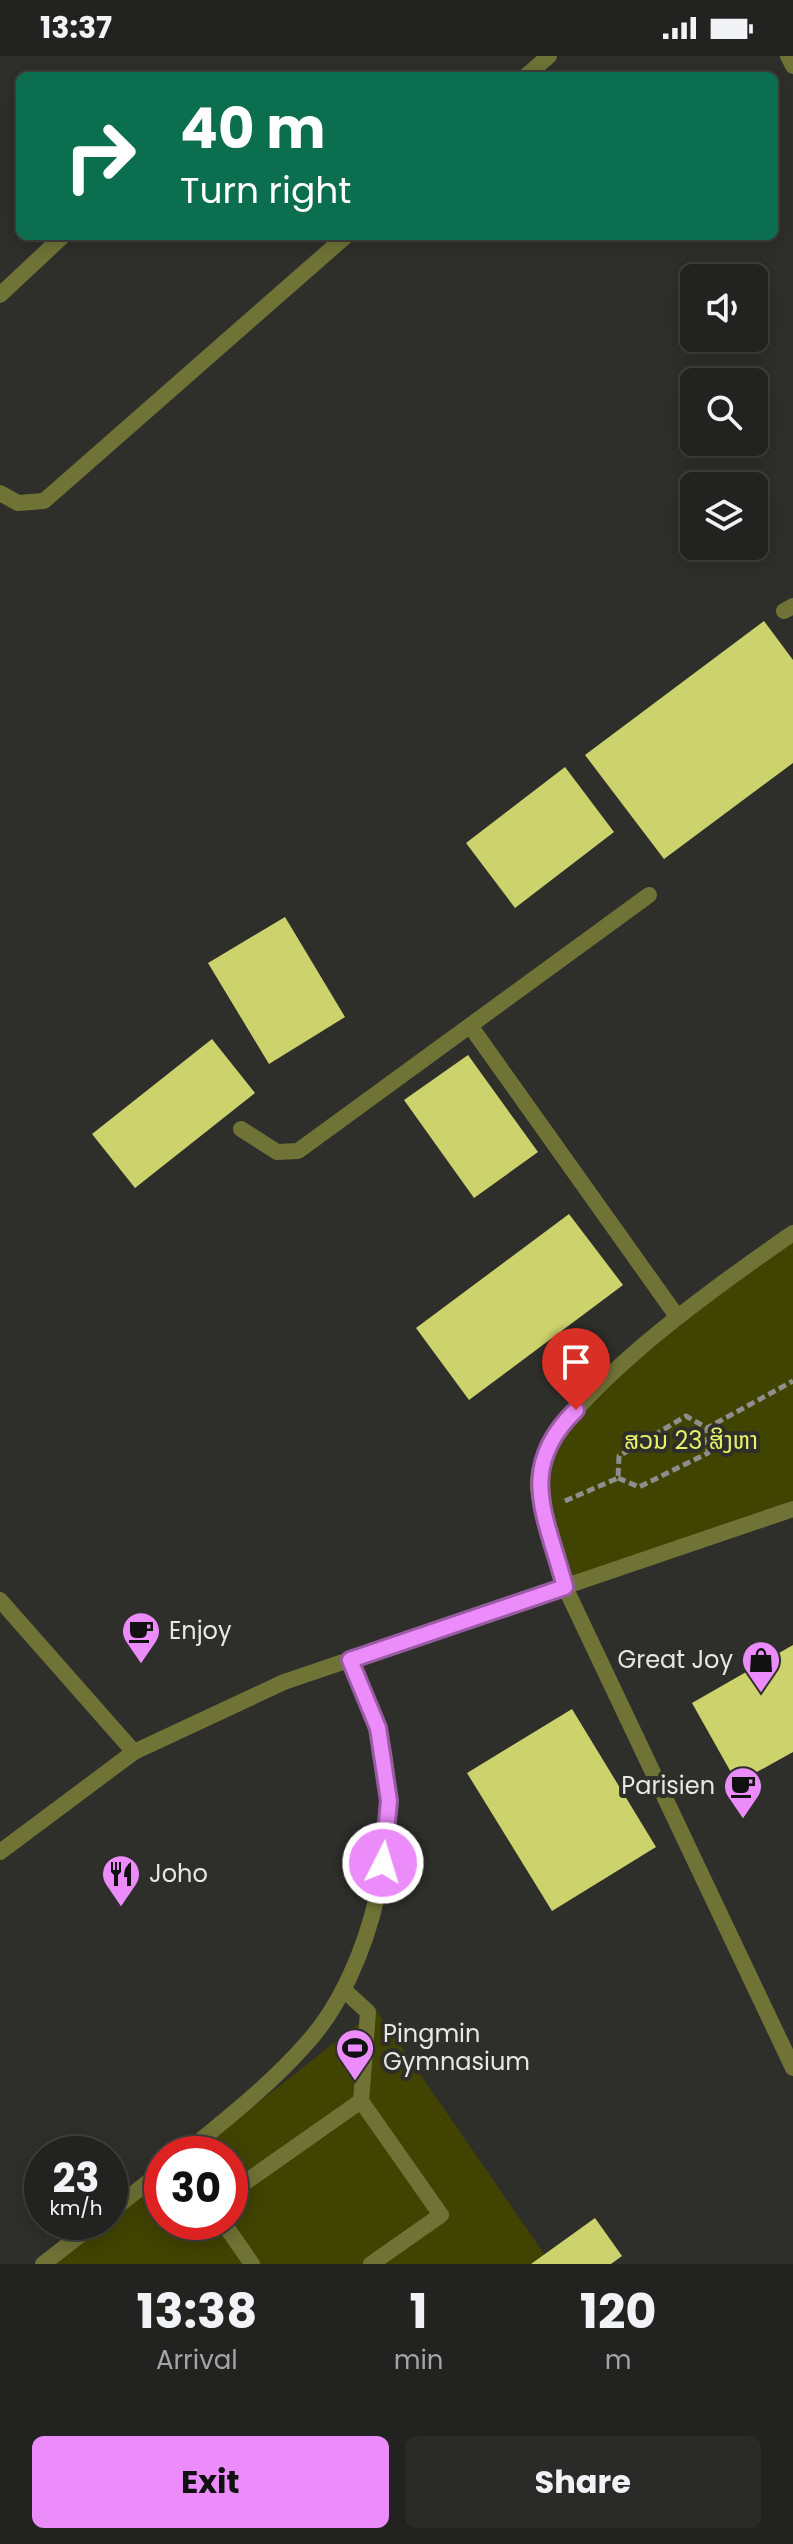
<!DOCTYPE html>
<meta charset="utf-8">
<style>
body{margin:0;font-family:Poppins,"Noto Sans Lao",sans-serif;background:#2a2b29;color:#f1f3f6;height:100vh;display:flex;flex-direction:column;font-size:30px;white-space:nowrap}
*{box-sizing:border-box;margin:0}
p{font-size:26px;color:#a2a4a5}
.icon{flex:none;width:44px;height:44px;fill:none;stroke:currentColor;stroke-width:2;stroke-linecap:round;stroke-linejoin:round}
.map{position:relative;height:2208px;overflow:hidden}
.drawer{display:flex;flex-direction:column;background:#222320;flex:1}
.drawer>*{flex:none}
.guide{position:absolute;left:16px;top:16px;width:762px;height:168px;border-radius:12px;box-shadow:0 4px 20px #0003,0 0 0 2px #3f403e;background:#0b6e4f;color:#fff;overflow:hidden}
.controls{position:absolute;left:680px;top:208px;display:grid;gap:16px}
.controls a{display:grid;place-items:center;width:88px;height:88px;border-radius:12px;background:#222320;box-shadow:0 4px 20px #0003,0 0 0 2px #3f403e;font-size:40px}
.speed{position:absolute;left:24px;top:2080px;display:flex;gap:16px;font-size:40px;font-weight:700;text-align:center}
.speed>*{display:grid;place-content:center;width:104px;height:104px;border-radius:50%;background:#222320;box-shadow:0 4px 20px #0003,0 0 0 2px #3f403e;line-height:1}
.speed small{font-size:20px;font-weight:400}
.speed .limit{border:12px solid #d22;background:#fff;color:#111}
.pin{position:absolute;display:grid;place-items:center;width:68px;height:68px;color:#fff;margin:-82px -34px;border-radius:50% 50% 50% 0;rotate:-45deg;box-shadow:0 0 8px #0007}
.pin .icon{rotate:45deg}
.me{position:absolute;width:88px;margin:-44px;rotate:5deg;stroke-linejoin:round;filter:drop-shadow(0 0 6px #0008)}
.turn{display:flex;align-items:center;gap:28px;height:168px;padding:0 32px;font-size:36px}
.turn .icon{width:104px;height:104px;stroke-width:2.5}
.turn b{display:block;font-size:56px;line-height:68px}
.eta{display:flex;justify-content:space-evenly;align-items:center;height:136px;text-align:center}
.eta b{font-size:48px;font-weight:700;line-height:56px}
.primary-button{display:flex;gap:16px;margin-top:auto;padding:16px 32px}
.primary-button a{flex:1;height:92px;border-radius:12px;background:#ec8cfb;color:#111;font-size:32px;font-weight:700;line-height:92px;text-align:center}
.primary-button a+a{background:#2a2b29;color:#f1f3f6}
.status{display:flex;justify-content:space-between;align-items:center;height:56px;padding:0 40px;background:#222320;direction:ltr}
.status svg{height:22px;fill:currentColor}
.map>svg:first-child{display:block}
.green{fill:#414301}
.building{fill:#cdd36c}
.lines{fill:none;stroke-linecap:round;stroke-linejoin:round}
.path{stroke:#8e8f8c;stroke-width:5;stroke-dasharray:8 4;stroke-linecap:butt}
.service{stroke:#707336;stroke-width:16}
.minor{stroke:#707336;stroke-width:16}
.tertiary{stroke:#707336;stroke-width:16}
.route-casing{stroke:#995ba3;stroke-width:20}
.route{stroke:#ec8cfb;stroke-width:14}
.labels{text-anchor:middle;stroke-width:8;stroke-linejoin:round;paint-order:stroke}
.park-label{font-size:24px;fill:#e7ee67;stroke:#2e2f2b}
.poi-label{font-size:24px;fill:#e7e7e5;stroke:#2e2f2b;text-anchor:start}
</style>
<div class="status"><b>13:37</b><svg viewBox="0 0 49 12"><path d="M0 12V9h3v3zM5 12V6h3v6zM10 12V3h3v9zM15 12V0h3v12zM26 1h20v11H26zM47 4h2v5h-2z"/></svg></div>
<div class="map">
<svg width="793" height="2208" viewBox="0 0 793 2208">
<rect width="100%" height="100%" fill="#2e2f2b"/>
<path class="green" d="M793,1177V1453L565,1531L540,1422L573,1350Z
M376,1954L551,2208H53L162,2122V2166H230V2098H193Z"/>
<path class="building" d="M764,565L793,604V707L664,803L585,699Z
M565,711L614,776L515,852L466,787Z
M285,861L345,961L269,1008L208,907Z
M212,983L255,1037L135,1132L92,1078Z
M468,999L538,1096L474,1142L404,1044Z
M569,1158L623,1229L469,1344L416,1272Z
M793,1589V1696L737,1727L692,1647Z
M572,1653L656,1791L552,1855L467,1717Z
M595,2162L622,2200L611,2208H531Z"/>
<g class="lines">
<path class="path" d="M618,1422L639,1431L708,1397L707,1372
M565,1445L618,1422L619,1400L686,1360L707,1372L793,1325"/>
<path class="service" d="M784,555L793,550
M0,1544L134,1696
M345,1935L368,1956L361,2045L441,2159L371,2208
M230,2137L361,2045
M223,2166L252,2208"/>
<path class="minor" d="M788,0L793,10
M526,20L549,0
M0,239L63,180
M0,437L18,447L44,445L346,180
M471,971L676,1259
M241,1073L277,1096L298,1095L649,839
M565,1531C558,1503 536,1450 538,1424C543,1349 731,1220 793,1177
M184,2098C226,2063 270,2029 306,1988C373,1915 406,1766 378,1671C371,1648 359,1626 350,1604
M110,2156L162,2115
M43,2208L97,2166"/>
<path class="tertiary" d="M565,1531L793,2012
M0,1796L134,1696L284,1626L793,1453"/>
</g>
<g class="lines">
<g class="route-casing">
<path id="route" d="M383,1807L389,1745L378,1672L350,1604L565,1531C547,1461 515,1413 576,1354"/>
</g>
<use href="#route" class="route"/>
</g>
<defs>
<g id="cafe-pin" transform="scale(2)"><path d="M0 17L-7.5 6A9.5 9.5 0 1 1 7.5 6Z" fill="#ec8cfb" stroke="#2e2f2b"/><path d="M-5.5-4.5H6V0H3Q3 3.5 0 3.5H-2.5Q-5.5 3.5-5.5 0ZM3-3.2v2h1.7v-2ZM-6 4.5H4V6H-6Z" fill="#111"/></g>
<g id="shop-pin" transform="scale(2)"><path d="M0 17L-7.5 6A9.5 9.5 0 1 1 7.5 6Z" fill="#ec8cfb" stroke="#2e2f2b"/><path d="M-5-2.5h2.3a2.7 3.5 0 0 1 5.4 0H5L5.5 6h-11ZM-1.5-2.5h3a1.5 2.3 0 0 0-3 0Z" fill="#111"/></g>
<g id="restaurant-pin" transform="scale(2)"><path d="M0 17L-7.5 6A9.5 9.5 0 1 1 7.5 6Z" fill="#ec8cfb" stroke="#2e2f2b"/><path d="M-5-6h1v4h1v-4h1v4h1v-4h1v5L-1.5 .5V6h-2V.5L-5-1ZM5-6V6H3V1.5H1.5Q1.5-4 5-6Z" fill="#111"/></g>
<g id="stadium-pin" transform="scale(2)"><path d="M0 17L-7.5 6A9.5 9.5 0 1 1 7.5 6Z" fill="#ec8cfb" stroke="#2e2f2b"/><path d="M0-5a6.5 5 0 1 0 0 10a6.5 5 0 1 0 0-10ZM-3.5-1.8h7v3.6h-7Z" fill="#111"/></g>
</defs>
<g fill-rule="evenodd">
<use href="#cafe-pin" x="141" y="1575"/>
<use href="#shop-pin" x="761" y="1604"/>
<use href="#cafe-pin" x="743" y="1730"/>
<use href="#restaurant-pin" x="121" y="1818"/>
<use href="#stadium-pin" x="355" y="1992"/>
</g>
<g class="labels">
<g class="park-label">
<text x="691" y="1393">ສວນ 23 ສິງຫາ</text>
</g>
<g class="poi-label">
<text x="169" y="1583">Enjoy</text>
<text x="733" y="1612" text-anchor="end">Great Joy</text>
<text x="715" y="1738" text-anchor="end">Parisien</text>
<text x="149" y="1826">Joho</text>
<text x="383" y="1986">Pingmin<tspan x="383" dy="28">Gymnasium</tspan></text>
</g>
</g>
</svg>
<div class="controls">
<a><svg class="icon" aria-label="sound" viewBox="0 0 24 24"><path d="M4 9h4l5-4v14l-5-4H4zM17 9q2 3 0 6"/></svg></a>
<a><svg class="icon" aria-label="search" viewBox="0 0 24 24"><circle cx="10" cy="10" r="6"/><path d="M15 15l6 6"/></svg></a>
<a><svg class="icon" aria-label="layers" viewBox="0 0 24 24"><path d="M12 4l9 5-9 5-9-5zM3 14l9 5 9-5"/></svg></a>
</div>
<div class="speed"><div>23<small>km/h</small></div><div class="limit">30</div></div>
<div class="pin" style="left:576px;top:1354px;background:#d93025"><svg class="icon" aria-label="arrive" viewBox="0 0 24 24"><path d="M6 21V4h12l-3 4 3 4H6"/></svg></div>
<svg class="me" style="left:383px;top:1807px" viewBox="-20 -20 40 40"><circle r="17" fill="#ec8cfb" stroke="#fff" stroke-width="3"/><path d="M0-11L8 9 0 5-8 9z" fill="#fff"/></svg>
<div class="guide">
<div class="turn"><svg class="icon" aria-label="right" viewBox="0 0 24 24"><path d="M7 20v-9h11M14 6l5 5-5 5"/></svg><div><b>40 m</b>Turn right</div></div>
</div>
</div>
<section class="drawer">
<div class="eta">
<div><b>13:38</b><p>Arrival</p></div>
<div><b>1</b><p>min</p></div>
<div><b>120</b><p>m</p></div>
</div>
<div class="primary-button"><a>Exit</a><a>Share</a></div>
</section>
